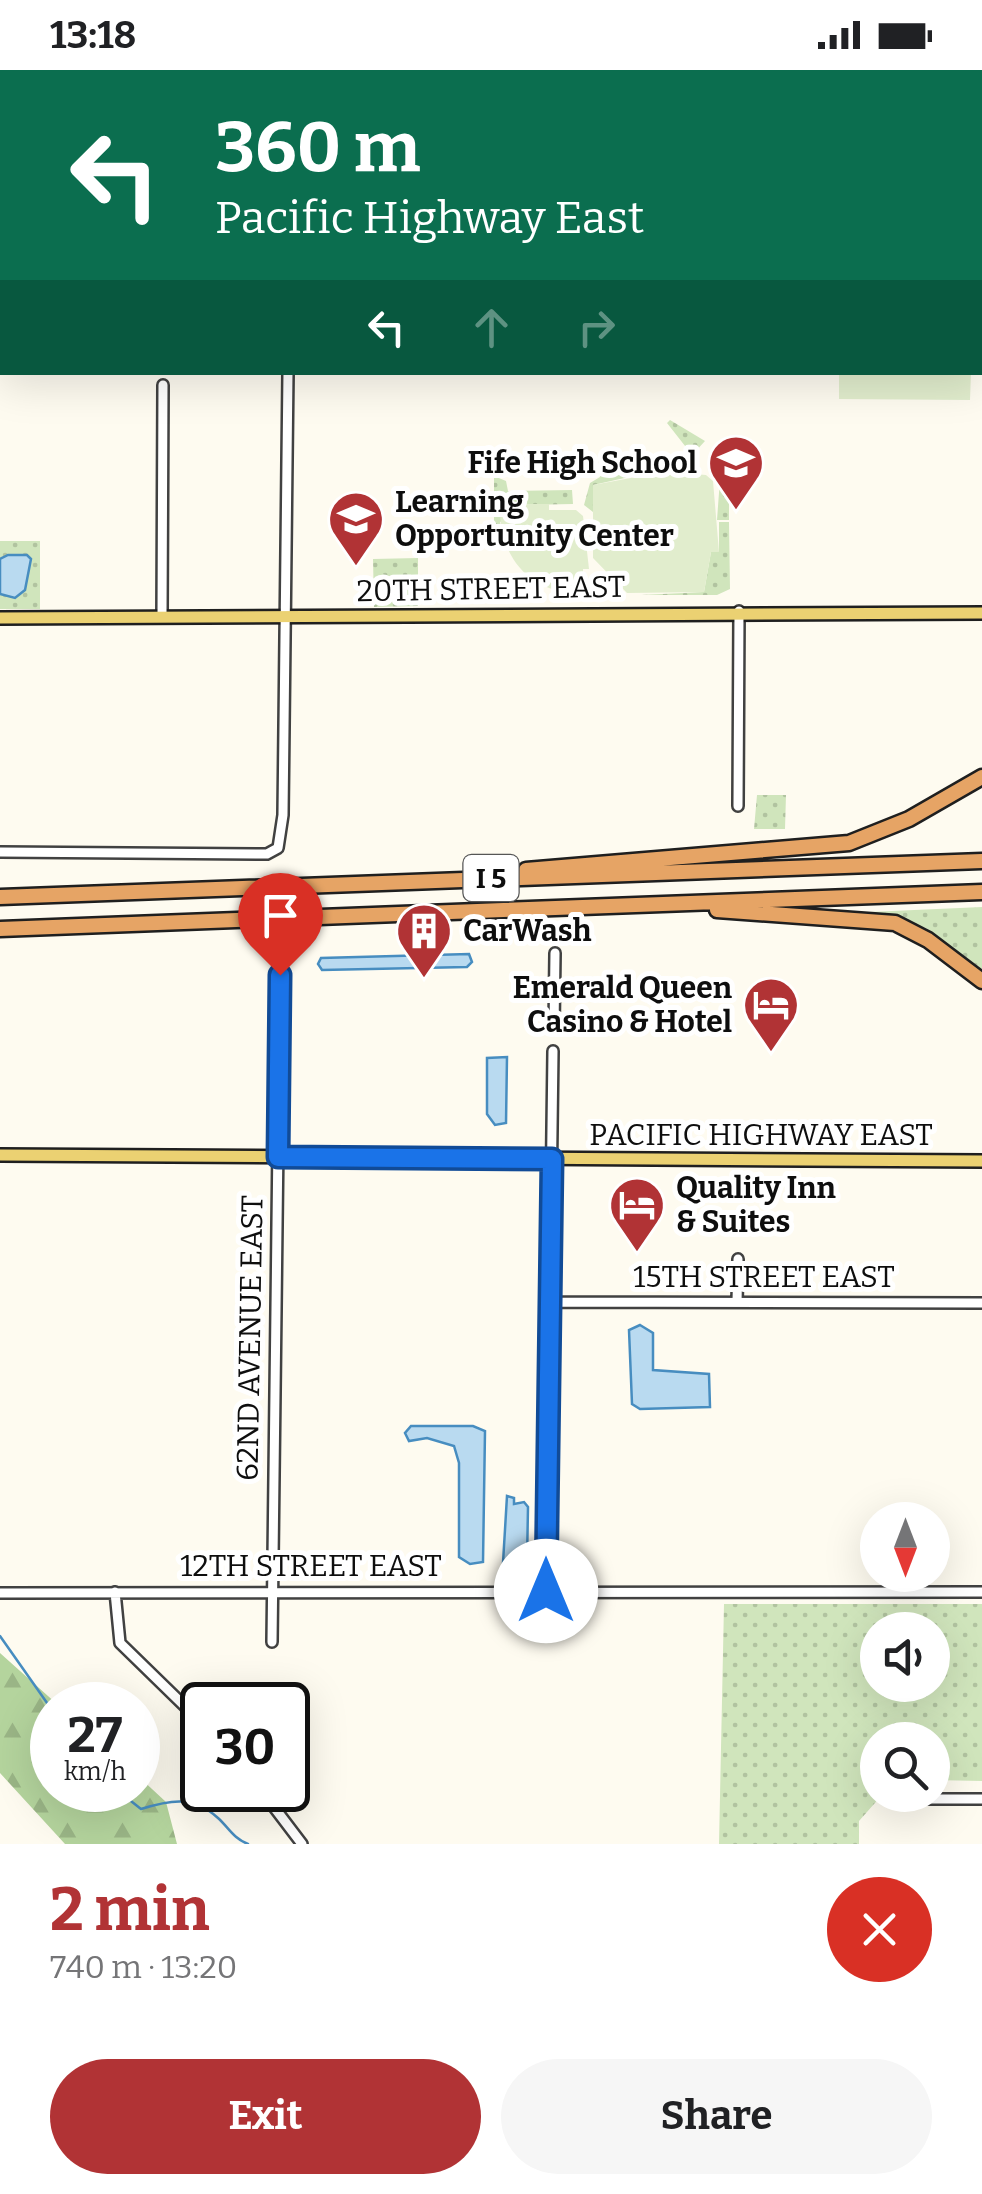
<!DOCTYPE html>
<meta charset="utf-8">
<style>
body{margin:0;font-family:Bitter,serif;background:#f6f6f6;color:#202124;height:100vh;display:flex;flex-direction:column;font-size:38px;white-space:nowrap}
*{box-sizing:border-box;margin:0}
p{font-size:32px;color:#757577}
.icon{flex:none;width:55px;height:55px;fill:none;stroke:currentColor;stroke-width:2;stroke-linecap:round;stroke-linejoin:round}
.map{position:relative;height:1774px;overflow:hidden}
.panel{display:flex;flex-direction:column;background:#fff;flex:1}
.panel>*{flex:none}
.top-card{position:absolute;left:0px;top:0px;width:982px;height:305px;box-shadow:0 10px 40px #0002;background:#0b6e4f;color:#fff;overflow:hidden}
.needle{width:65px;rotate:180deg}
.fabs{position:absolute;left:860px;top:1432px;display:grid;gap:20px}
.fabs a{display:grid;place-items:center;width:90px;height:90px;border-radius:50%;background:#fff;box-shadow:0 10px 40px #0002;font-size:50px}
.speed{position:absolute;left:30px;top:1612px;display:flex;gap:20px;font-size:50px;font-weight:700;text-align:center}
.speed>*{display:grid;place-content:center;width:130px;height:130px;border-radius:50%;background:#fff;box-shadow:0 10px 40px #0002;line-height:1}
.speed small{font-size:25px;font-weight:400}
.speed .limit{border:5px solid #111;border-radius:15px;background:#fff;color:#111}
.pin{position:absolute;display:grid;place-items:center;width:85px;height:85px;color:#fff;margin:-102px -42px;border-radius:50% 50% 50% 0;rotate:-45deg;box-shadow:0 0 10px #0007}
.pin .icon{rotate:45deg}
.me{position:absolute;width:110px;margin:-55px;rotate:0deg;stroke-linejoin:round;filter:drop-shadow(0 0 8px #0008)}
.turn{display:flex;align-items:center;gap:35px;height:210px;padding:0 50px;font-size:45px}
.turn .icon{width:130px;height:130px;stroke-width:2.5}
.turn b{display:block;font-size:70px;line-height:85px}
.lanes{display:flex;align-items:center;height:95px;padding:0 50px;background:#0003;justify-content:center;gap:50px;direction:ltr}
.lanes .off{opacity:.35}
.round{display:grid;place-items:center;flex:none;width:105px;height:105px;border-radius:52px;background:#f6f6f6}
.overview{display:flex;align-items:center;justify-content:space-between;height:170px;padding:0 50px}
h1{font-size:60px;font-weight:700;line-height:75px;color:#b13335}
.cta{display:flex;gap:20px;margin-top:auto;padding:20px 50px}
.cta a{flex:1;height:115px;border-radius:60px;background:#b13335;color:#fff;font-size:40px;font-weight:700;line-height:115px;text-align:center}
.cta a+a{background:#f6f6f6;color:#202124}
.status{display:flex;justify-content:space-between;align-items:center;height:70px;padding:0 50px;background:#fff;direction:ltr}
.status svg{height:28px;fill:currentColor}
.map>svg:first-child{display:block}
.green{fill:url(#green-dots);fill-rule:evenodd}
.forest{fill:url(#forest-firs)}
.pitch{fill:#e1edcd}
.water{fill:#b9daf0;stroke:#478dc0;stroke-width:2.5}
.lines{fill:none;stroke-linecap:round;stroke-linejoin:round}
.stream{stroke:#478dc0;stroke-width:2.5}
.minor-casing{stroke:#414141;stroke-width:14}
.major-casing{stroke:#1f1f1f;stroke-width:16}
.highway-casing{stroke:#1f1f1f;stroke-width:19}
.minor{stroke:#fff;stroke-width:9}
.major{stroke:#ebd172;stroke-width:11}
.highway{stroke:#e6a465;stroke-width:14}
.route-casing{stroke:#114b97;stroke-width:25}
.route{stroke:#1a73e8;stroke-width:18}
.labels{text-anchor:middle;stroke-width:10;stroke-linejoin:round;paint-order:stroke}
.shield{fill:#fff;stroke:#565656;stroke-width:2.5}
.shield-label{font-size:28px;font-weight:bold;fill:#0e0e0e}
.poi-label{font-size:30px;font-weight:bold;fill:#0e0e0e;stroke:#fff;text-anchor:start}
.street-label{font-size:30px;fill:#0e0e0e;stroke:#fff}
</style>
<div class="status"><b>13:18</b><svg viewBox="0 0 49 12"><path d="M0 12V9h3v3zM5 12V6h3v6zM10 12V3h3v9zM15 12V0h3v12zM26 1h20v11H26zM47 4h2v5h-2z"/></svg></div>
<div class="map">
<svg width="982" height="1774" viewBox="0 0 982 1774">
<defs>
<pattern id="green-dots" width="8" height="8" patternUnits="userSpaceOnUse" patternTransform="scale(2.5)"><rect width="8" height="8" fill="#d0e5bc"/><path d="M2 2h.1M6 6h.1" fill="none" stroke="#b1c3a0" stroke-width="1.8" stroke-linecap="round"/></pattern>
<pattern id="forest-firs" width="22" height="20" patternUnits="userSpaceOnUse" patternTransform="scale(2.5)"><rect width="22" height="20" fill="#b4d49d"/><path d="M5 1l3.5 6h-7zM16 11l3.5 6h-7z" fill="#9ab586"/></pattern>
</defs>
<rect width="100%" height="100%" fill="#fefbf0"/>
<path class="green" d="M670,350L705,371L694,383L689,381L667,353Z
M662,390L689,400L665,399L593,415V442L584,435L590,413L600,407L601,398L662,397Z
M709,397H717L729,426V450H717L720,409Z
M494,406L506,411L508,421L572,420L573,434L524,435V440L500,452L505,477L494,479Z
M719,452H729L730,519L717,525H641L704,522L711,482L719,481Z
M0,471H40V539H0Z
M418,488V536L374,537L373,489Z
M757,725H786L785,759H754Z
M982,837V899L926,858L869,842Z
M724,1534H982V1711L933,1710L932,1670H878V1725H882L859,1751V1774H719ZM878,1560H932V1615H878Z"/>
<path class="forest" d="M0,1583L58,1635H52V1720H138V1706L166,1732L177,1774H65L0,1703Z"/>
<path class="pitch" d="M839,303H971L970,330L839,329Z
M636,399L706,405L713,411L719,482H711L704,522L627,523L593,488V415L636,407Z
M524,434H549V440H576L583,446L589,499H583V523C532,525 500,489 500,440H523Z"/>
<path class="water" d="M8,485H27L31,489L25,520L15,528L0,524V489Z
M469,884L472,892L467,897L322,900L318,894L321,888Z
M507,987L506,1053L495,1055L487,1044V988Z
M640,1255L653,1263V1300L709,1304L710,1337L640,1339L632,1334L629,1260Z
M411,1356H473L485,1361L483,1492L470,1494L459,1487V1393L454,1376L427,1368L409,1371L405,1363Z
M507,1426L514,1428V1434L524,1432L528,1437L527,1492L513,1503L503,1493Z"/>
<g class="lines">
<path class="stream" d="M0,1566L52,1640
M117,1720L141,1739C170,1730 193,1725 218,1748C229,1758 233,1768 248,1774"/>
<g class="minor-casing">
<path id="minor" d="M289,0V2
M308,0V2
M97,2V0
M219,2L220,0
M393,2V0
M465,2V0
M591,2V0
M729,2V0
M980,232H982
M162,547L163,315
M738,736L739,541
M0,782L267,784L278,778L283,745L288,302
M554,959L555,883
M547,1232L982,1233
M737,1232L738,1189
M546,1521L553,981
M115,1522L120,1573L202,1653
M0,1523L982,1522
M272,1572L280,905
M261,1720L302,1774
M929,1729H982"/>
</g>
<g class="major-casing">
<path id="major" d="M0,548L982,543
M0,1085L982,1091"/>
</g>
<g class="highway-casing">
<path id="highway" d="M526,800L849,773L909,749L982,707
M0,827L982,791
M717,840L895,853L928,870L982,911
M0,859L982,822"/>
</g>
<use href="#minor" class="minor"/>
<use href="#major" class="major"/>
<use href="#highway" class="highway"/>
</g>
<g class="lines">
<g class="route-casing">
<path id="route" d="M280,905L278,1087L552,1089L546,1521"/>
</g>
<use href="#route" class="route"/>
</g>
<defs>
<g id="school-pin" transform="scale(2.875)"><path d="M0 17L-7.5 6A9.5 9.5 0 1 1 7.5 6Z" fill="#b13335" stroke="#fff"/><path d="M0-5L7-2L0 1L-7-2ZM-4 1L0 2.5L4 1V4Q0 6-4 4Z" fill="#fff"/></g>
<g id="building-pin" transform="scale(2.875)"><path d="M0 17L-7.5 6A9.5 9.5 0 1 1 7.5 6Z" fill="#b13335" stroke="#fff"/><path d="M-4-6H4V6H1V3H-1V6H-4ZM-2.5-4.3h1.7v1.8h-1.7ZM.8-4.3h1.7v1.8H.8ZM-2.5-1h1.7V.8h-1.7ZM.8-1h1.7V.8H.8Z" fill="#fff"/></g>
<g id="hotel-pin" transform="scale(2.875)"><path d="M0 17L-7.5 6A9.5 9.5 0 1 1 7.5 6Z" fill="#b13335" stroke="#fff"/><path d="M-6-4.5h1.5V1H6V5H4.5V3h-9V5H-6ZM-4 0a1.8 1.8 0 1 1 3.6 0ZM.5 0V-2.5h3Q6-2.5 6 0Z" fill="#fff"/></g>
</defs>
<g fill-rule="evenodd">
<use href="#school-pin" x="736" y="393"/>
<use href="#school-pin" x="356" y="449"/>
<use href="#building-pin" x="424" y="861"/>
<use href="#hotel-pin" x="771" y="935"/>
<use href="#hotel-pin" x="637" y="1135"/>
</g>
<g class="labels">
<rect class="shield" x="463.5" y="785" width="55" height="46" rx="8"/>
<g class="shield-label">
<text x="491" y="818">I 5</text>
</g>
<g class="poi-label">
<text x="697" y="403" text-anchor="end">Fife High School</text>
<text x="395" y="442">Learning<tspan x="395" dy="34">Opportunity Center</tspan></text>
<text x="463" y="871">CarWash</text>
<text x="732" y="928" text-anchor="end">Emerald Queen<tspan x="732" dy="34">Casino &amp; Hotel</tspan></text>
<text x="676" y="1128">Quality Inn<tspan x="676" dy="34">&amp; Suites</tspan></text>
</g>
<g class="street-label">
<text transform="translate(491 519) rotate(-1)" y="10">20TH STREET EAST</text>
<text x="761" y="1075">PACIFIC HIGHWAY EAST</text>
<text x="764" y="1217">15TH STREET EAST</text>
<text transform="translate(250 1268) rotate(-89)" y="10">62ND AVENUE EAST</text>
<text x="311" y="1506">12TH STREET EAST</text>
</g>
</g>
</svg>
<div class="fabs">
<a><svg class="needle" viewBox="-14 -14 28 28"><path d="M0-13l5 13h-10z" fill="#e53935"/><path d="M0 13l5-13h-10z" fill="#757577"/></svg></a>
<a><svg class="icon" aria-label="sound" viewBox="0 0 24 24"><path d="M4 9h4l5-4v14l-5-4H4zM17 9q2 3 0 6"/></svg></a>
<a><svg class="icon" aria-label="search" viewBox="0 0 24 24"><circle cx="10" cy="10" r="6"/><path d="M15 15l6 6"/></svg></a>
</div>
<div class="speed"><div>27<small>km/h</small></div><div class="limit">30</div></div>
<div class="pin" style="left:280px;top:905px;background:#d93025"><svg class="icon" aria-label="arrive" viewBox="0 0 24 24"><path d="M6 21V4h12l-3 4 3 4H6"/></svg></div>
<svg class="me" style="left:546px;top:1521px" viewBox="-20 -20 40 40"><circle r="19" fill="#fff"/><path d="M0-13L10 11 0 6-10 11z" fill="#1a73e8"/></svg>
<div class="top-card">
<div class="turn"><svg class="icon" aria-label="left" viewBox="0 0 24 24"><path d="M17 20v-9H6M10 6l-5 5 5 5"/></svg><div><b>360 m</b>Pacific Highway East</div></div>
<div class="lanes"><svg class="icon" aria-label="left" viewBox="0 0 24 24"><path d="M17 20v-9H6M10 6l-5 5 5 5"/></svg><svg class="icon off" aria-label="ahead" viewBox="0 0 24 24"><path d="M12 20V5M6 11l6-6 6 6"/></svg><svg class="icon off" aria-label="right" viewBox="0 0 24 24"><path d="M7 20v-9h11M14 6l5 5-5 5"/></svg></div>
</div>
</div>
<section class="panel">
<div class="overview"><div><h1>2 min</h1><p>740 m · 13:20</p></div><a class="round" style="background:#d93025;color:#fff"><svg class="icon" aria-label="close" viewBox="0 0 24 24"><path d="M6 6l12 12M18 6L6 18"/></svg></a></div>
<div class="cta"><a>Exit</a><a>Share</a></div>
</section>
